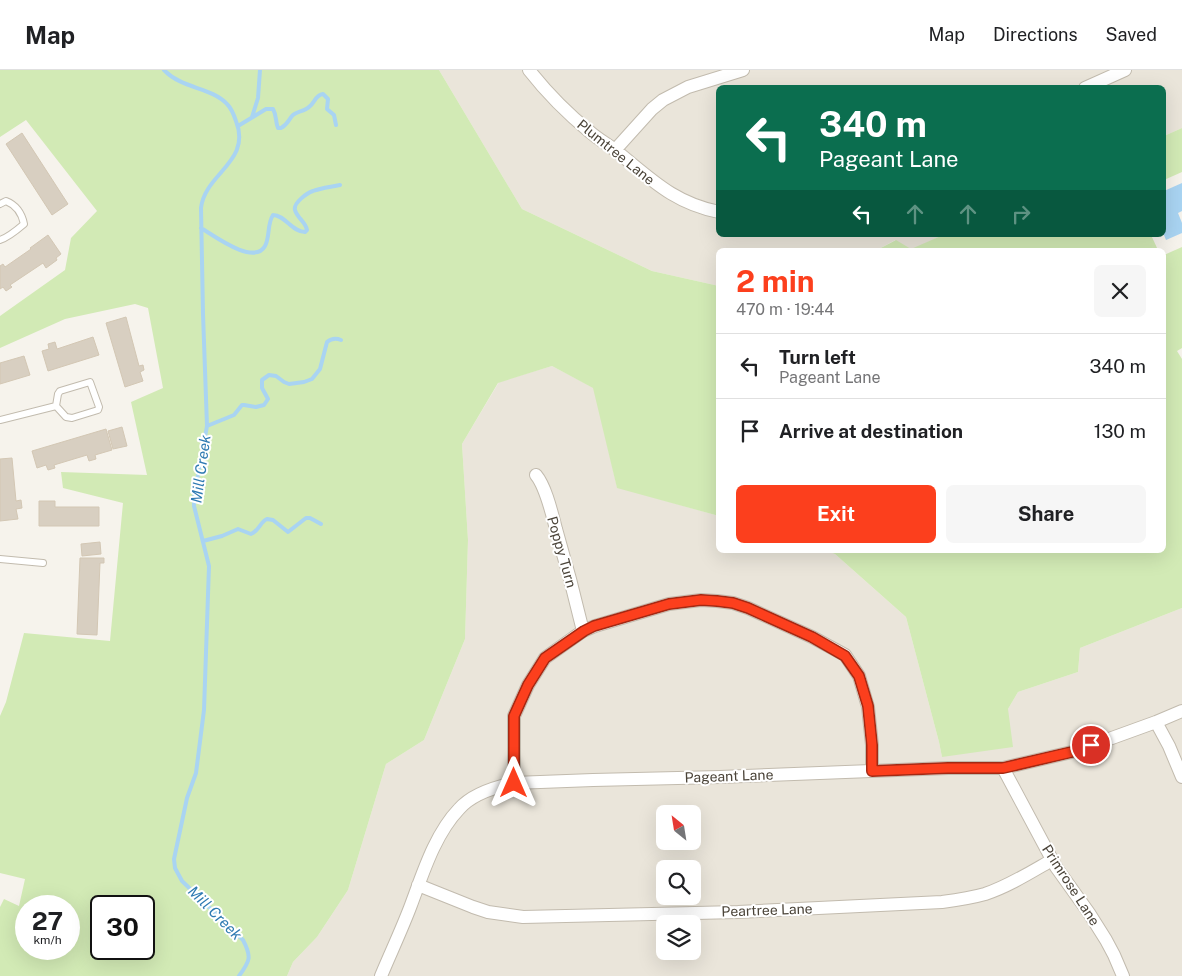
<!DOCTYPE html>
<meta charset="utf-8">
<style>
body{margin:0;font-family:"Public Sans",sans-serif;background:#f6f6f6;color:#202124;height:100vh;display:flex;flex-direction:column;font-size:19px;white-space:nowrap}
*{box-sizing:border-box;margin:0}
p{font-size:16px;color:#757577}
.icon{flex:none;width:28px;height:28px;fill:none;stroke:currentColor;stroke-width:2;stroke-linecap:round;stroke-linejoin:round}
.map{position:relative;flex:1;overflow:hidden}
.drawer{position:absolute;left:716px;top:178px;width:450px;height:305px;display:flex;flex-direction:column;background:#fff;border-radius:8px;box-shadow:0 5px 20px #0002}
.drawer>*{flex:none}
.guide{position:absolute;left:716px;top:15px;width:450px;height:152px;border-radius:8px;box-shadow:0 5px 20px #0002;background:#0b6e4f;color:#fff;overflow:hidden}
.needle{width:32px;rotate:330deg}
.tools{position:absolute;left:656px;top:735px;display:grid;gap:10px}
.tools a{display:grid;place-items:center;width:45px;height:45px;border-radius:8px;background:#fff;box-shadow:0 5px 20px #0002;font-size:25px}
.speed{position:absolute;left:15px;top:825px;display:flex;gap:10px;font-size:25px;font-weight:700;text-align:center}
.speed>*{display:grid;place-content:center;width:65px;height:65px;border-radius:50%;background:#fff;box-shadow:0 5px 20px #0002;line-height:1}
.speed small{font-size:12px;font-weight:400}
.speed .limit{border:2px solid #111;border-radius:8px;background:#fff;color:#111}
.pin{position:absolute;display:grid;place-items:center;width:42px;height:42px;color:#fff;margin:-21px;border:2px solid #fff;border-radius:50%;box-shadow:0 1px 5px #0007}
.me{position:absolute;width:55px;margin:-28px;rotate:0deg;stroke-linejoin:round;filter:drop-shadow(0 0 4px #0008)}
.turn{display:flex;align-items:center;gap:18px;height:105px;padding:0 20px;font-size:22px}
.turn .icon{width:65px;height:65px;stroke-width:2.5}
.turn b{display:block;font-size:35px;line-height:42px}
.lanes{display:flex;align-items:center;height:48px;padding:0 20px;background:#0003;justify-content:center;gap:25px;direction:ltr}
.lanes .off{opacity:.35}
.round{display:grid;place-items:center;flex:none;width:52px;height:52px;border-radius:8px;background:#f6f6f6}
.head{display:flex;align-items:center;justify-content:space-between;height:85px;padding:0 20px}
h1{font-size:30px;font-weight:700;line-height:38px;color:#fc3f1d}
.action{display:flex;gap:10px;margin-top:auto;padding:10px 20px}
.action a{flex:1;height:58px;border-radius:8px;background:#fc3f1d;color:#fff;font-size:20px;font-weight:700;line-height:58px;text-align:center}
.action a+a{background:#f6f6f6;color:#202124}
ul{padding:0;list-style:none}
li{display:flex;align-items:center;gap:15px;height:65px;padding:0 20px;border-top:1px solid #e0e0e0}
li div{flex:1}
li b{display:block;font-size:19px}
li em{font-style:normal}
header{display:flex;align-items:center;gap:30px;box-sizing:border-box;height:70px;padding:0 25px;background:#fff;border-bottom:1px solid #e0e0e0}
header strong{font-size:24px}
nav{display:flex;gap:28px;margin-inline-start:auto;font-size:18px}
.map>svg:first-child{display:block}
.residential{fill:#eae5da;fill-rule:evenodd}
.green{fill:#d2eab5;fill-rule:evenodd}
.water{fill:#a9d4f2}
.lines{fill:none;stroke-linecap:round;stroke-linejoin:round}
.stream{stroke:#a9d4f2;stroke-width:4}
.building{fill:#d8cfc1;stroke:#d3c7b4}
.lane-casing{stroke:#c2bbae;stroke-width:8}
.street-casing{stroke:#c2bbae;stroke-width:14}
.lane{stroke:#fff;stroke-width:6}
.street{stroke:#fff;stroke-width:12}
.route-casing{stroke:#a42913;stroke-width:12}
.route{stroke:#fc3f1d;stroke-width:9}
.labels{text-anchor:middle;stroke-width:4;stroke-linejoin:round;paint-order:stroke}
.street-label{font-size:14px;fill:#4b4439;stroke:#fff}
.water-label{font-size:15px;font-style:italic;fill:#2e7ab2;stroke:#fff}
</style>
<header>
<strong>Map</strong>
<nav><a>Map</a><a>Directions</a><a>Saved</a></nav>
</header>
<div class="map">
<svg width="1182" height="906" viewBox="0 0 1182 906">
<rect width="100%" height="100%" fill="#f6f3ec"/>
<path class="residential" d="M439,0H1182V58L1164,66V18H719V165H943L911,180L895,170L877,180H719V216L652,201L522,139Z
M552,296L594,318L617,417L719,446V480H823L835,484L906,547L939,672L942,687L1008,639L1018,622L1078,602L1080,578L1182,538V906H287L293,892L317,867L348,820L386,694L424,670L465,569L468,470L462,374L499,312ZM665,744H692V771H665ZM665,799H692V826H665ZM665,854H692V881H665Z"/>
<path class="green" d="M0,0H439L522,139L652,201L719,216V446L617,418L593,318L552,296L498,313L462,374L468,470L465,569L424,670L386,694L348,820L317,867L293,892L287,906H0V837L4,829L19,836L25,809L0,803V646L6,632L24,563L110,571L123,433L63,418L61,402L147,405L131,332L163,318L148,238L135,234L65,249L0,278V246L65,200L71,168L97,141L26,50L0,67ZM26,836H69V879H26ZM144,836V879H101V836Z
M1182,58V102L1164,110V66Z
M943,165H1151L1158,180H877L896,170L911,179Z
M1182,177V278L1177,281L1182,289V538L1080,578L1078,602L1018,622L1008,639L1013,677L942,687L939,672L906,547L835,484L823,480H1164V185Z"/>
<path class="water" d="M1182,113V141L1178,143L1182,153V163L1166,170L1164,165V121Z"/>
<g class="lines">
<path class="stream" d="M164,0C182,19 211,17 227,34C232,39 234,45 236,51C252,92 205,103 201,138L203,244L207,356L194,427V436L209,496L204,640L196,703L187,728L174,789L175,798L182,811L243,870C252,887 250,891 239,906
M252,47L258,28L260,0
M238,56L266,39H273C277,46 275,51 278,58H281C287,55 288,51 292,46C296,41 304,42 309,37C315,33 315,25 323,24L328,29L327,39L334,45L336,55
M201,158C213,165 254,196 265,176C270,167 267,154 273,145C285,145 292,162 305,162L307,160C306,152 297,148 295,140C293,133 307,123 313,121C321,118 331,117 340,115
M207,356L234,345L242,335H244L256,337L264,335L268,329L262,318V310L269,305L276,306L284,312L289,314L304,312L312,309L320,299L327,272C332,268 336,268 341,270
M203,471L222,466L238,459L251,464C259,461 260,452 267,449L273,450L288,462L306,448H310L321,454"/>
</g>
<path class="building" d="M22,63L68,134L52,145L6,74Z
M48,165L61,184L56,188L57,190L46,198L43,193L10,215L12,217L6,221L3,217L0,219V196L3,194L5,197L31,179L30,178Z
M126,247L139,296L143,295L144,300L140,302L143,311L125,317L106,253Z
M93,267L99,285L48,301L42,281L49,279L48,274L55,272L57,279Z
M24,286L30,305L0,314V293Z
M122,357L127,376L113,379L108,361Z
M106,359L112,380L95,385L96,389L89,391L87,385L54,395L55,398L48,400L46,395L37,398L32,381Z
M12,388L16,431L21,430L22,438L16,439L18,449L0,451V389Z
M39,431H55V437H99V456H39Z
M100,472L101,484L82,486L81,474Z
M80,488H104V493H100L97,565L77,564Z"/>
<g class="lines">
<g class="lane-casing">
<path id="lane" d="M0,134L6,131C16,135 22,144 24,154C17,160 9,167 0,170
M90,312L99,337L98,340L72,348L66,347L56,336L58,324L60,321Z
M0,350L56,336
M0,489L43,493"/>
</g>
<g class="street-casing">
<path id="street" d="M529,0C547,23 568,44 590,62C598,69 607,74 615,80C650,108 673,133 719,142
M1085,18L1125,0
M615,80L652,39L663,30L688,17L743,0
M536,405C546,417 552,444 556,459C566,493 575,527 583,561
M1156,652L1169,676L1182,707
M1003,698L1056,797L1089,843L1106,870L1114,885L1123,906
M514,713V646L528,615L545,588L583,561L595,556L669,534L701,530L717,531L733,533L748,538L812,567L845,585L859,606L868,637L872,675V701
M418,815L473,837L488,842L523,847L738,842L942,832C957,830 971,828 985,824C1009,816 1031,802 1052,790
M381,906C391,882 402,859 411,835C423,803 435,764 459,739C472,724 495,717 514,713L593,710L720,707L948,698H1003L1076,681L1156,652L1182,641"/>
</g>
<use href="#lane" class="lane"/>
<use href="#street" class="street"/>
</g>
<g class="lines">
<g class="route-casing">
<path id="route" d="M514,713V646L528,615L545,588L584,561L594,556L669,534L701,530L717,531L733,533L748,538L812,567L845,586L859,606L868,636L872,675V701L948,698H1003L1076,681L1091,675"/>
</g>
<use href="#route" class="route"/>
</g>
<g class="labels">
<g class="street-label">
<text transform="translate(616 82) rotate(39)" y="5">Plumtree Lane</text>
<text transform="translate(562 482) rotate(74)" y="5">Poppy Turn</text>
<text transform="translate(729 706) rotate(-2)" y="5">Pageant Lane</text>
<text transform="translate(1071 815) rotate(57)" y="5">Primrose Lane</text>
<text transform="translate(767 840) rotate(-2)" y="5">Peartree Lane</text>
</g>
<g class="water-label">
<text transform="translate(201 399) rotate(-82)" y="5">Mill Creek</text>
<text transform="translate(215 843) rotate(45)" y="5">Mill Creek</text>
</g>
</g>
</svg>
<div class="tools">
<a><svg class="needle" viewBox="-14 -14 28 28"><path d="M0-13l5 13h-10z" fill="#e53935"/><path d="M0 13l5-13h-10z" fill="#757577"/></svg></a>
<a><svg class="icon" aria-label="search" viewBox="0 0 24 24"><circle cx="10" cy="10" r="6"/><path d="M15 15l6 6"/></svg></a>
<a><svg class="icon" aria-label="layers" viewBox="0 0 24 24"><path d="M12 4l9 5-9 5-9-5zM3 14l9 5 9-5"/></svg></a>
</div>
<div class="speed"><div>27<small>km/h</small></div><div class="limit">30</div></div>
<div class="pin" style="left:1091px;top:675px;background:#d93025"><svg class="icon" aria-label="arrive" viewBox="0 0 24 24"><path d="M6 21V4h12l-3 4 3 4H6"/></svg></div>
<svg class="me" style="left:514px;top:713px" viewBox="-20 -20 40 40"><path d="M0-17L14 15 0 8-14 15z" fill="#fc3f1d" stroke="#fff" stroke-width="4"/></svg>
<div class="guide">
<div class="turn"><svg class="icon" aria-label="left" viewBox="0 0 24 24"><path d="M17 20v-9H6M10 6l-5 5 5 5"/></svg><div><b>340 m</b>Pageant Lane</div></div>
<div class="lanes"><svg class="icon" aria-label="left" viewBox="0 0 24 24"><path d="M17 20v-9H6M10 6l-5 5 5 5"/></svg><svg class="icon off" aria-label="ahead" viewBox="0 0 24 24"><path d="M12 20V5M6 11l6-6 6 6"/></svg><svg class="icon off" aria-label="ahead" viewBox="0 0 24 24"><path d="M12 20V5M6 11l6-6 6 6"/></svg><svg class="icon off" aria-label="right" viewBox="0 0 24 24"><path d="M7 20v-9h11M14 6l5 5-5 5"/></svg></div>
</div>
<section class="drawer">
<div class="head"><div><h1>2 min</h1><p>470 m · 19:44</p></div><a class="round"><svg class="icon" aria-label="close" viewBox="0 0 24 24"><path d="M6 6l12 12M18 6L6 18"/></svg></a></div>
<ul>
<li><svg class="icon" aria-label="left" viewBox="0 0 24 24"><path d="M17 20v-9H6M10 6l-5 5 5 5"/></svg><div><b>Turn left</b><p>Pageant Lane</p></div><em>340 m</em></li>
<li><svg class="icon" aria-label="arrive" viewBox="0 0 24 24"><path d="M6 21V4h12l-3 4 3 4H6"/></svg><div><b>Arrive at destination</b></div><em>130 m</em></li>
</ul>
<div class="action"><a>Exit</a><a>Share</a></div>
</section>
</div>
